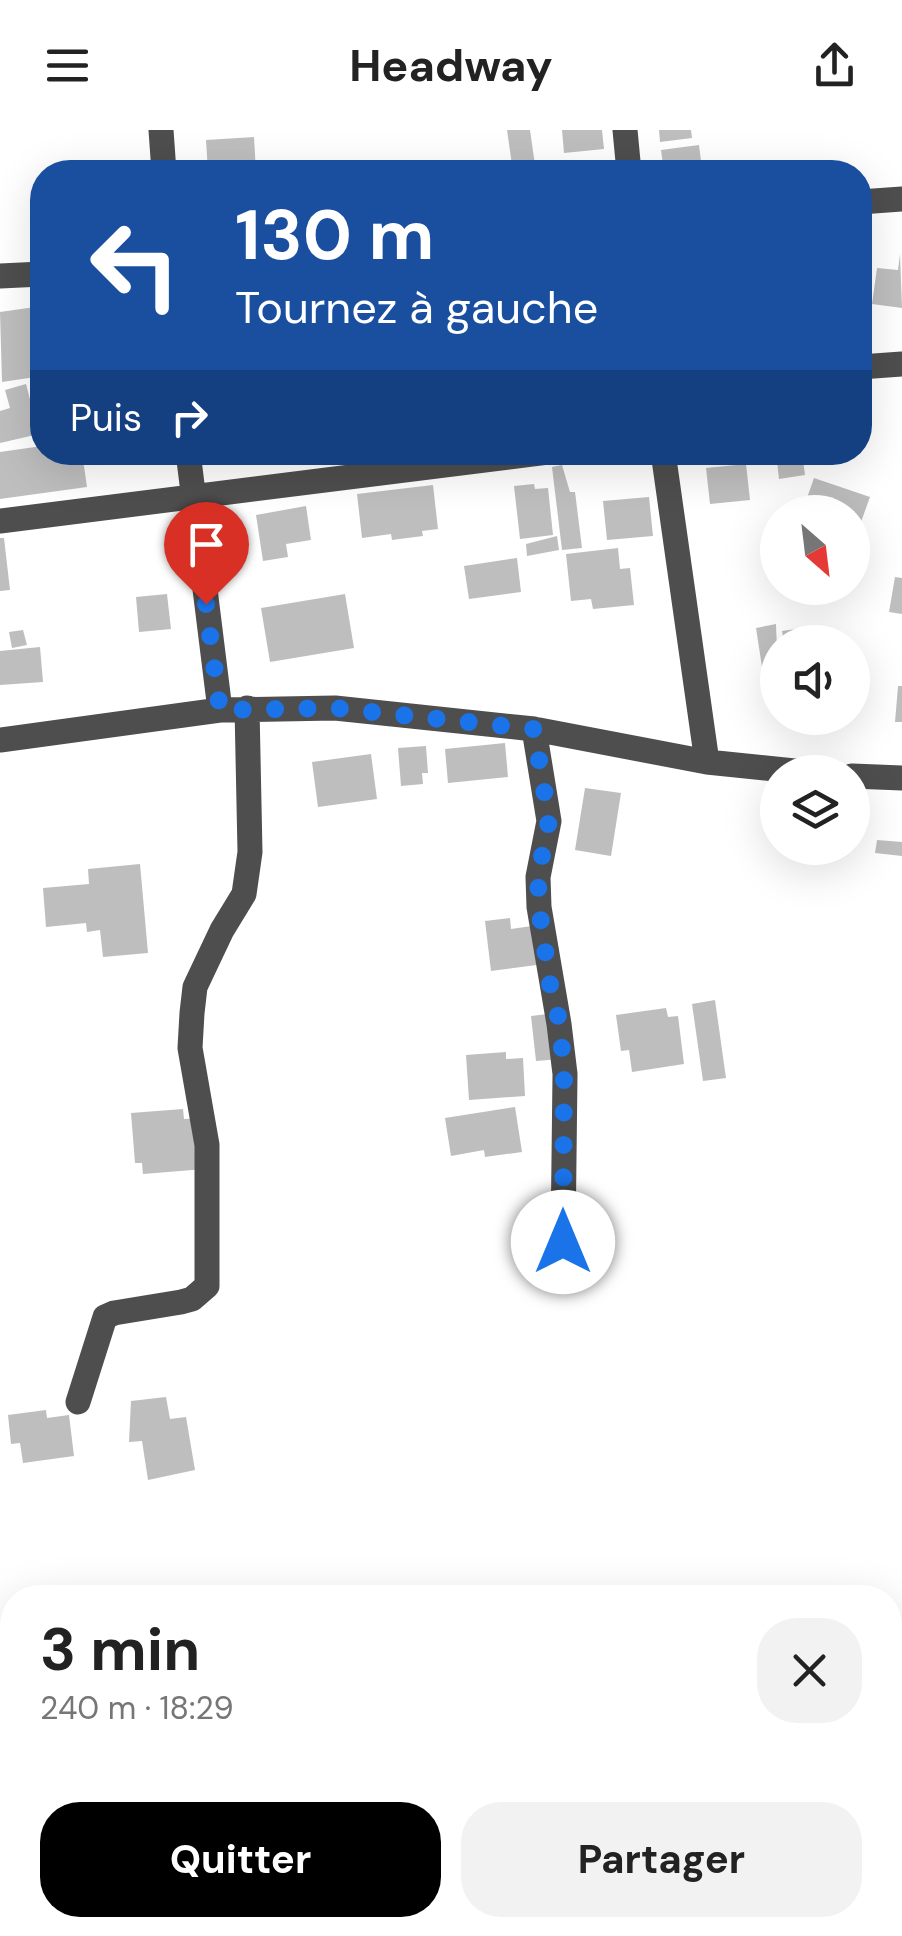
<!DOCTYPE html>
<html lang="fr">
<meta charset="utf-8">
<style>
body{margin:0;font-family:"DM Sans",sans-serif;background:#f2f2f2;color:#222;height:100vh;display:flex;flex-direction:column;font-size:38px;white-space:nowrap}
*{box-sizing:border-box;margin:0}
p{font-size:32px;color:#767676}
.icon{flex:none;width:55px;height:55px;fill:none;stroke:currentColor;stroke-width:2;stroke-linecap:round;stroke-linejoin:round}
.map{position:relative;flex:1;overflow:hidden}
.panel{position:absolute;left:0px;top:1455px;width:902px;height:352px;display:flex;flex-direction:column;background:#fff;border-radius:40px 40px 0 0;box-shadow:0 10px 40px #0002}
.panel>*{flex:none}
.hud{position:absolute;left:30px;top:30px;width:842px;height:305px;border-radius:40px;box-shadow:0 10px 40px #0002;background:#1a4fa0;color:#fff;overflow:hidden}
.needle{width:65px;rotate:152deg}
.fabs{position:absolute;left:760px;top:365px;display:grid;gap:20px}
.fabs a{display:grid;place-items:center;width:110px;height:110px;border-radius:50%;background:#fff;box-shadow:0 10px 40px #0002;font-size:50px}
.pin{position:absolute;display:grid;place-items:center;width:85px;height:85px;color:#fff;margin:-102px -42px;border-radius:50% 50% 50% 0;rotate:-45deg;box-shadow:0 0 10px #0007}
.pin .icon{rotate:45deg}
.me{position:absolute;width:110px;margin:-55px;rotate:0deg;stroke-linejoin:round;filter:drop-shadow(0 0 8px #0008)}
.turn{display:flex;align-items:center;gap:35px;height:210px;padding:0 40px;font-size:45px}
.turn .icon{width:130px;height:130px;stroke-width:2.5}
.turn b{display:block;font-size:70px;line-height:85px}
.then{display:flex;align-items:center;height:95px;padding:0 40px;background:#0003;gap:20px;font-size:38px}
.round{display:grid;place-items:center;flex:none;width:105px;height:105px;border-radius:40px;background:#f2f2f2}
.summary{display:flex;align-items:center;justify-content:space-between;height:170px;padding:0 40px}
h1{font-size:60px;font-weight:700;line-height:75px}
.cta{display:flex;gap:20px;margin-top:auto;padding:20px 40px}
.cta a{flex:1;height:115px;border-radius:40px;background:#000;color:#fff;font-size:40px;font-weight:700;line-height:115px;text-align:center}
.cta a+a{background:#f2f2f2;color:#222}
header{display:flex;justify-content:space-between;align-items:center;height:130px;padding:0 40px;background:#fff;font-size:45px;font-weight:700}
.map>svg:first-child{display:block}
.building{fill:#bebebe}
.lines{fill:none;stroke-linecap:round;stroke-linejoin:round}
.minor{stroke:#4e4e4e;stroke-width:25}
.route{stroke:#1a73e8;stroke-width:18;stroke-dasharray:0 32.4}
</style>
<header><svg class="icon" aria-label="menu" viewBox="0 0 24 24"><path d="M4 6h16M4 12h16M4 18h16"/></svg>Headway<svg class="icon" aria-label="share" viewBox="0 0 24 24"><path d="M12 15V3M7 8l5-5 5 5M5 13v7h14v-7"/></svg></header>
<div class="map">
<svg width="902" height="1806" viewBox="0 0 902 1806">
<rect width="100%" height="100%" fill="#fff"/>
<path class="building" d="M507,0H530L536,42H513Z
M562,0H602L604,19L564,23Z
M659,0H691L692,8L660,12Z
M254,7L256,42H208L206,10Z
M699,15L702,39L664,42L661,20Z
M900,124L902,178L872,174L877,138L898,140Z
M42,176V246L2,252L0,182Z
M26,254L39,304L0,313V281L10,278L5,260Z
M42,316V322H82L87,357L0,369V322Z
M776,322H802L805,345L779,349Z
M746,334L750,370L710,374L706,338Z
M562,335L570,362H575L582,418L562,420L552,337Z
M814,348L870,367L857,403L852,402V382H802Z
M534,354L535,359L548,358L553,405L520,409L514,356Z
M433,355L438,399L422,401L423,406L392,410L391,404L362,408L357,364Z
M649,367L653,406L607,410L603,371Z
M306,376L311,410L286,414L288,427L263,431L256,385Z
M557,406L559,420L527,426L526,414Z
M0,408H4L10,460L0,461Z
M618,418L620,439L630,438L634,475L593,479L591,469L571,471L566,424Z
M517,428L521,462L469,469L464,436Z
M895,447L902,448V484L889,482Z
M167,464L171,499L139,502L136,467Z
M345,464L354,518L270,532L261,478Z
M776,494L778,547L764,550L756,498Z
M816,496L818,512H784L782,501Z
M23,500L27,515L12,518L9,502Z
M40,517L43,552L0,555V521Z
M898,556H902V592H895Z
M505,613L508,647L448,653L445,619Z
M426,616L428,643H422L423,654L401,656L398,618Z
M371,624L377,669L318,677L312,632Z
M585,658L621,663L611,726L575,720Z
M877,710L902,712V726L875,723Z
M140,734L148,823L103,827L100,800L87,802L86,793L46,797L43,758L89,754L88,739Z
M510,788L511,799L539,795L544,834L491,841L485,791Z
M715,870L726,948L703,951L692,874Z
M666,878L668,887L678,886L684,934L632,942L629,920L621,921L616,885Z
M556,883L561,929L536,931L531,886Z
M506,922V929L523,928L525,966L469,970L466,925Z
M515,977L522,1022L485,1027L484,1020L451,1026L445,988Z
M183,979L184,989L201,988L205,1039L143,1044L142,1033H135L131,983Z
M166,1267L170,1289L186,1287L195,1340L148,1350L142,1311L129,1312L131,1271Z
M46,1280L47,1288L69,1285L74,1326L23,1333L20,1313L11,1314L8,1285Z"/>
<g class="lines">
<path class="minor" d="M161,0L164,42
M625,0L629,42
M860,72L902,69
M0,146L42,144
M860,237L902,234
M188,322L220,580
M663,322L707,632
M0,391L548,322
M534,599L549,691L538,747L539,777L559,894L565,944L563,1112
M0,610L220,580L335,578L534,599L707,632L804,642
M852,646L902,648
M78,1272L105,1187L114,1183L181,1172L192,1169L207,1156V1015L190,918L192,883L195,857L222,800L244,764L250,722L247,578"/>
</g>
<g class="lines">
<path class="route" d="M206,474L220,580L335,578L534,599L549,690L538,747L539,778L550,854L560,894L564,944L563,1112"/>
</g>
</svg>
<div class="fabs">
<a><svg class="needle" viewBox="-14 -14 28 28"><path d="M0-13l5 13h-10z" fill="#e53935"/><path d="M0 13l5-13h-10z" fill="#767676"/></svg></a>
<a><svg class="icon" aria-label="sound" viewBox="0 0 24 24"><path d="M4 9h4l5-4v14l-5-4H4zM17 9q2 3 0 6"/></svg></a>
<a><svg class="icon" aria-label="layers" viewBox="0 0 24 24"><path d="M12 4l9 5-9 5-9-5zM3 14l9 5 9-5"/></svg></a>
</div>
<div class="pin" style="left:206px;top:474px;background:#d93025"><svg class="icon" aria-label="arrive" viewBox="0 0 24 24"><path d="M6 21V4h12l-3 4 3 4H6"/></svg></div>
<svg class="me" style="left:563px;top:1112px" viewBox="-20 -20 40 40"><circle r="19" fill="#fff"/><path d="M0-13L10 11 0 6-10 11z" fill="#1a73e8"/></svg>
<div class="hud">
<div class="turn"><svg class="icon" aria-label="left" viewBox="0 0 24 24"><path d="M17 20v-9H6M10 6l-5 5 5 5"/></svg><div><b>130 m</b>Tournez à gauche</div></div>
<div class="then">Puis<svg class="icon" aria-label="right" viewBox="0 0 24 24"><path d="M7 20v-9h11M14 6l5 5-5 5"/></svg></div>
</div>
<section class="panel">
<div class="summary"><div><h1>3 min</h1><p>240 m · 18:29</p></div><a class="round"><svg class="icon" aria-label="close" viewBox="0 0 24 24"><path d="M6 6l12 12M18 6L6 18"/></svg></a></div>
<div class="cta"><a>Quitter</a><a>Partager</a></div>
</section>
</div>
